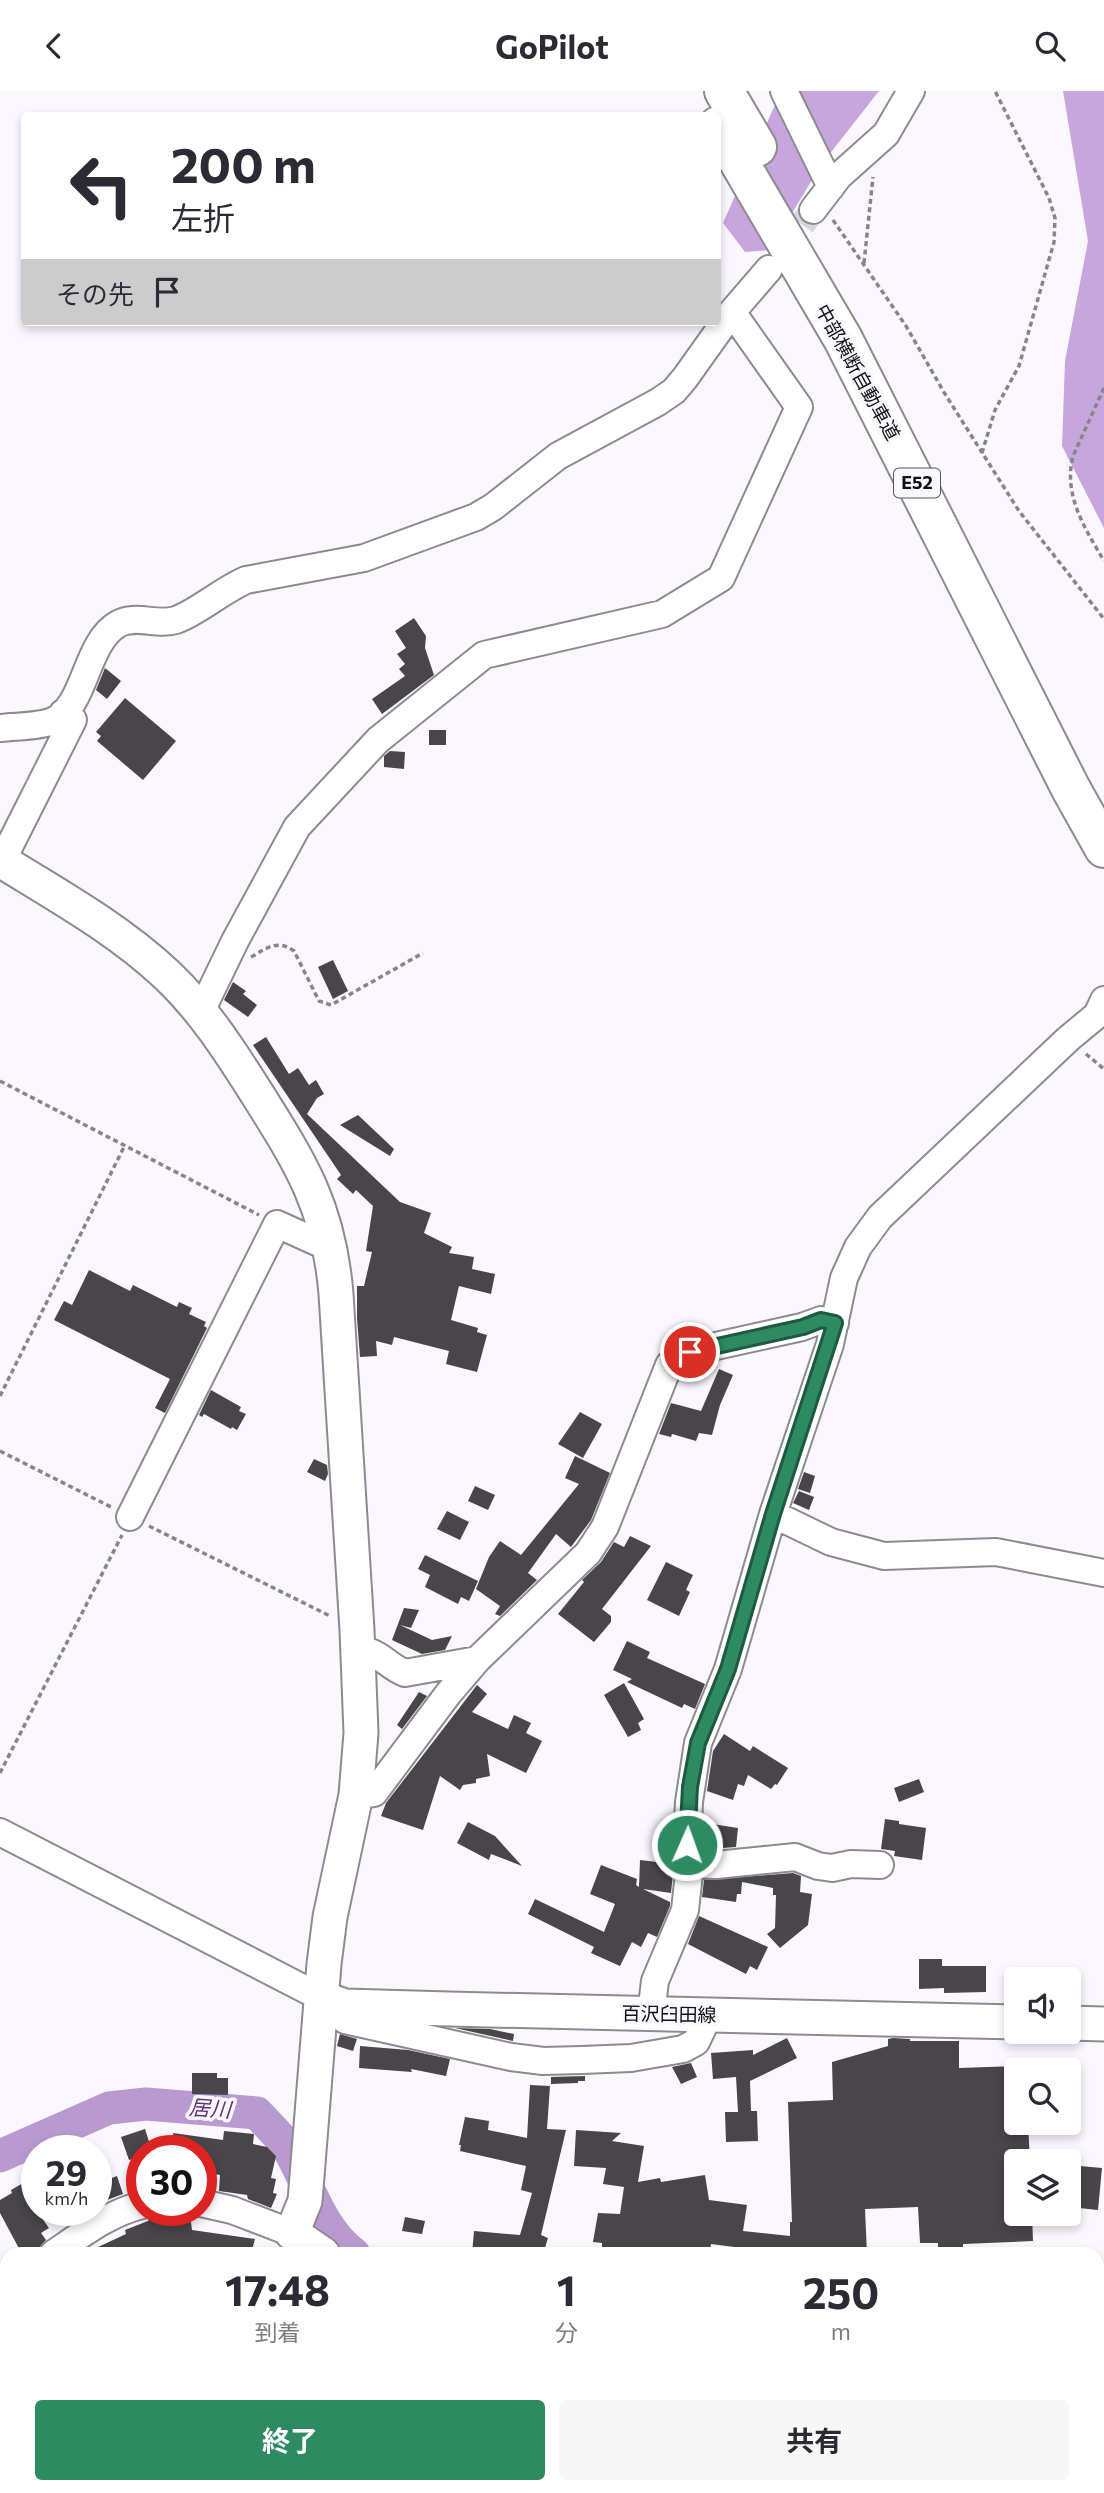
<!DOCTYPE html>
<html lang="ja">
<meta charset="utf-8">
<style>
body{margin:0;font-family:Commissioner,"Noto Sans JP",sans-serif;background:#f7f7f7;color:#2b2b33;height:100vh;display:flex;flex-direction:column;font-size:26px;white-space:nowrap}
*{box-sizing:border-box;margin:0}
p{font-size:23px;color:#7c7c81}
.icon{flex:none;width:38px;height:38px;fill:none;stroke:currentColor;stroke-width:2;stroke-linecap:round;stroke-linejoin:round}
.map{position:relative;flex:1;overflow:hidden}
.details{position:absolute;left:0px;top:2156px;width:1104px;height:247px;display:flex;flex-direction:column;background:#fff;border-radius:21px 21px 0 0;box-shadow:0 4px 10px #0003}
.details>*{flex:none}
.hud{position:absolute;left:21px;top:21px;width:700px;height:214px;border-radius:7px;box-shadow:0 4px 10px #0003;background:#fff;color:#2b2b33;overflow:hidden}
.fabs{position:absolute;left:1004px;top:1876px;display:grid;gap:14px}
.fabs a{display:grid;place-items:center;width:77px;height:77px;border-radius:7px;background:#fff;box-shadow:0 4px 10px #0003;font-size:35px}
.speed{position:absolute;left:21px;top:2044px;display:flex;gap:14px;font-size:35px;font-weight:700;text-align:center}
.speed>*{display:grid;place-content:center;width:91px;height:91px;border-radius:50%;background:#fff;box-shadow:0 4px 10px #0003;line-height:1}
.speed small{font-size:18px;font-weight:400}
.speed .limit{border:10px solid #d22;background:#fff;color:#111}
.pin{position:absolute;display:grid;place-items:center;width:60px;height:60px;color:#fff;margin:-30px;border:4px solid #fff;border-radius:50%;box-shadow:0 2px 7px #0007}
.me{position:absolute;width:77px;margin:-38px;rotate:2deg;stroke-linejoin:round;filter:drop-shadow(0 0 5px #0008)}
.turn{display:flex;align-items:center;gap:24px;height:147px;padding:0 35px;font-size:32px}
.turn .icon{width:91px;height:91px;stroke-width:2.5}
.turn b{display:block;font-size:49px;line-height:60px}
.then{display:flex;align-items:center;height:66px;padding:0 35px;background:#0003;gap:14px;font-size:26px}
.eta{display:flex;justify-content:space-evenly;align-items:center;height:119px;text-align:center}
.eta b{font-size:42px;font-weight:700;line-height:49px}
.cta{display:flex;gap:14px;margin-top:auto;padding:14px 35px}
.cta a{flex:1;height:80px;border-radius:7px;background:#2d8a61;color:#fff;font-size:28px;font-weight:700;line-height:80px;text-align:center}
.cta a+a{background:#f7f7f7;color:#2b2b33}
header{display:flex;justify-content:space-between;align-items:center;height:91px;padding:0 35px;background:#fff;font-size:32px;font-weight:700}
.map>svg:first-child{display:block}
.forest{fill:#c6a6dd}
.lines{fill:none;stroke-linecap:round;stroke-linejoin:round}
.river{stroke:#b99ad0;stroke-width:33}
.building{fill:#48454b}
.minor-tunnel{stroke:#d8d4db;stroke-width:26;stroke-dasharray:26 13;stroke-linecap:butt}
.minor-casing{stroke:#8d8a90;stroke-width:30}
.major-casing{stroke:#8d8a90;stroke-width:37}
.highway-casing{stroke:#8d8a90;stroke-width:42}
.path{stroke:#87858a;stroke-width:3.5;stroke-dasharray:5 3.5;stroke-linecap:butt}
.minor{stroke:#fff;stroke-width:26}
.major{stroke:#fff;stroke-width:33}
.highway{stroke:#fff;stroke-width:38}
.route-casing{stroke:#1d5a3f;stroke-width:18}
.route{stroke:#2d8a61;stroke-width:12}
.labels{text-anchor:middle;stroke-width:7;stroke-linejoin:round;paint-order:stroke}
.shield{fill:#fbf7ff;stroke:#565559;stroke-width:2}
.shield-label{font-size:18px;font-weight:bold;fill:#100f12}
.street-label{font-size:19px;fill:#100f12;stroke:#fbf7ff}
.water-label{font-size:21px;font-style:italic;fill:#5d3476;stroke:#fbf7ff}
</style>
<header><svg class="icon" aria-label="back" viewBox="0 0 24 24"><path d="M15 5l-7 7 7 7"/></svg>GoPilot<svg class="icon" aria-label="search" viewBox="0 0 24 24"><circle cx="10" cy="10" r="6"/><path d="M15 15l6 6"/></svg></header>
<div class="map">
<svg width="1104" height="2402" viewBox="0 0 1104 2402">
<rect width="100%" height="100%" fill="#fbf7ff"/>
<path class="forest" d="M781,0H879L821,74L770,159L745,161L723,132Z
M1063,0H1104V437L1062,355L1065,270L1088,150Z"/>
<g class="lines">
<path class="river" d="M0,2065L109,2017L146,2013L257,2022C266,2032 278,2043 286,2054C309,2091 318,2136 354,2163"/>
</g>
<path class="building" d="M414,527L426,545L425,557L434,584L382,623L372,608L405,585L399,578L405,573L397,563L406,557L395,540Z
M105,577L121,590L107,608L96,599Z
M125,607L176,650L143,689L97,650L101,645L96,641Z
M429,639H446V654H429Z
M390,660L405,661L404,678L384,676V665Z
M333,869L348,900L333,908L318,876Z
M233,891L246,900L243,903L257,914L248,926L224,909Z
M266,946L289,983L298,977L309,994L316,989L324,1003L317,1007L307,1023L400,1111L431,1122L424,1142L452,1156L449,1162L474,1166L472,1178L495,1183L491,1203L459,1195L451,1229L478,1237L477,1241L487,1244L477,1281L446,1273L449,1260L394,1246L392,1254L376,1250L377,1265L360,1266L357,1227V1195H364L372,1161L366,1160L373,1115L356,1099L353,1103L337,1088L341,1084L253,954Z
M358,1024L394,1058L390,1065L340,1034Z
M89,1179L130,1200L133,1194L177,1216L179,1211L192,1217L189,1223L206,1231L204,1235L207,1237L165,1322L155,1317L170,1288L54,1229L64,1210L72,1214Z
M719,1278L733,1284L720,1314L712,1344L699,1342L696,1350L672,1343L671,1346L659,1343L671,1312L701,1320Z
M211,1299L241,1316L239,1320L246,1323L237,1339L232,1336L231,1338L204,1323L202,1326L199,1324Z
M580,1321L602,1333L583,1367L558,1353Z
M575,1365L610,1382L591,1429L571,1456L556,1443L528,1482L537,1489L500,1525L495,1523L500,1515L476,1498L489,1466L500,1450L521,1464L579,1393L565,1387Z
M314,1368L327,1374L328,1383L325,1390L307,1381Z
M804,1381L815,1385L810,1402L798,1398Z
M475,1395L495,1404L488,1419L468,1410Z
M799,1400L814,1406L809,1419L793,1412Z
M447,1420L469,1431L460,1449L437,1438Z
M630,1445L651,1455L602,1518L611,1525V1531L594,1551L558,1523L584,1491L582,1489L601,1471L614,1451L624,1456Z
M425,1464L478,1490L469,1510L461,1506L458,1513L425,1496L430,1484L418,1478Z
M666,1471L693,1484L686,1499L690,1501L679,1525L647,1509Z
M404,1517L419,1519L411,1537L400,1534L432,1549L452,1545L445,1559L422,1563L392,1549Z
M627,1550L650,1561L647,1567L705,1593L695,1618L684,1613L682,1617L627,1591L632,1588L613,1579Z
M624,1592L644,1628L638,1632L641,1639L628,1646L604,1604Z
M477,1594L487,1603L472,1621L508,1638L514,1624L531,1632L526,1642L542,1650L526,1682L487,1663L490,1685L476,1688V1692L463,1694L460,1699L440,1685L423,1739L381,1725L386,1712Z
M419,1601L427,1605L402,1638L397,1634Z
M724,1643L750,1660L753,1655L788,1677L777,1694L775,1693L771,1698L748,1684L744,1695L738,1693L733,1709L707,1700L713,1660Z
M919,1688L924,1701L899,1711L894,1697Z
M885,1728L899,1730V1733L926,1737L922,1769L894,1765L895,1760L881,1758Z
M468,1731L495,1745L522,1775L491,1763L489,1769L457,1752Z
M712,1733L738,1737L736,1756L708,1758Z
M640,1769L674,1773L671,1802L643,1798L670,1811V1815L657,1846L648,1842L641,1856L632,1851L620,1875L591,1862L594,1856L528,1823L535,1808L604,1841L615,1813L590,1803L601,1774L637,1788L636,1794L639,1796Z
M793,1782L801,1785L800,1801L812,1803L808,1834L780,1857L767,1843L775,1837L776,1804H773V1797L742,1791L741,1803H737L736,1811L702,1806L704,1789Z
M699,1825L768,1856L757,1879L750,1875L746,1883L688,1853Z
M919,1868H942V1875H986V1901L944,1902V1897L919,1898Z
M455,1937L490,1938L514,1943L513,1950Z
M340,1943L357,1948L353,1960L337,1955Z
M787,1947L797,1967L750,1990L751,2020H757L758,2050L726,2051L725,2021H738L736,1986L713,1988L711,1962L753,1959V1964Z
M893,1947L910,1948V1950H959V1977L1017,1975V2032H1028L1030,2070H1017V2123H1032L1033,2150L963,2153V2161L938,2162V2152H920L918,2116L865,2118L867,2163H791L711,2153L710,2163H674V2160L627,2158L626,2163H606V2156H602V2152L593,2151L598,2122L620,2123L624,2096L603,2093L606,2077L574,2075L576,2039L621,2042L612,2050L644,2055L638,2091L660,2087L661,2091L705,2084L709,2109L747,2114L743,2140L790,2145V2131H792L788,2011L833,2009L832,1971L888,1955V1948Z
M360,1955L408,1959L450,1968L446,1985L411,1978L412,1981L359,1977Z
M691,1972L697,1986L681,1993L672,1976Z
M192,1982H217V1987H228V2004L192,2003Z
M585,1985V1990H578V1992L551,1993V1986Z
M530,1994L550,1995L547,2038L566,2039L541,2144L548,2147L543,2163H472L474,2140L520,2144L532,2102L521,2099L526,2075L460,2060L461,2054H459L465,2026L489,2030L488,2039L527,2047Z
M145,2038L152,2060H142V2065L129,2069L121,2046Z
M224,2040L254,2043L253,2053L267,2056L276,2065L271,2087L276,2088L273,2102L277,2103L271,2117L248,2108L247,2104L219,2100L220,2084L201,2081V2060H175L173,2042L223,2049Z
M1069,2074L1102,2077L1098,2119L1069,2116Z
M37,2084V2110L32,2113L49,2137L41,2142L46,2149L39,2157L29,2163H22L0,2122V2109L12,2102L11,2099Z
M117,2085L123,2103L96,2113V2093Z
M174,2122L177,2133L191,2131L192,2139L255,2148L251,2163H83L126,2143L125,2139L148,2130L154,2123Z
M405,2126L425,2130L422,2143L402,2140Z"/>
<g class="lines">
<path class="minor-tunnel" d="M779,165L813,119"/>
<g class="minor-casing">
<path id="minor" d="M784,0L831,96
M813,119L839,85L886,43L911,0
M0,637C16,635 38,636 53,630C86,615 85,552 118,533C135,523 157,535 176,529C198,521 221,500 246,489L364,467L476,426L493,416L558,365L658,311L674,300L685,287L732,221L769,178
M2,770L73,629L63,622
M199,918L206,910L235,850L297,736L378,649L484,564L662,523L721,487L799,316L732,221
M773,1423L831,1451L884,1465L996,1461L1104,1482
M130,1426L277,1133L319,1152L330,1154
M358,1559C379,1559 388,1576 405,1582L477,1569
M356,1704L374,1702L448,1603L477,1569L588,1462L605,1436L669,1274L678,1266L689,1261L802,1236L821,1229L835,1232
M0,1741L322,1907
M690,1773L716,1774L795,1766L818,1775L832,1777L851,1773L880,1774
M340,1913V1924L345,1929L511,1966L543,1970L582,1969L631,1967L683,1958L696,1951L709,1924
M651,1923L655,1890L685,1819L690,1773L687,1754L689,1711L698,1652L728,1578L773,1423L830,1253L844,1187L858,1156L880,1126L1068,948L1097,924L1104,909
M201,2112L232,2119L292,2142
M53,2163C81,2144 109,2122 142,2114
M0,2198L7,2193
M29,2402L70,2397
M1056,2402V2396"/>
</g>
<g class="major-casing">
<path id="major" d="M0,769C57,804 118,838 167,884C202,917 228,957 254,998C300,1071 329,1115 336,1203L357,1539L361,1642L356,1704L330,1826L324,1873L305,2110L292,2142L323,2163
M322,1907L345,1915L449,1918L1017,1931
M1069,1932L1104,1933
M1097,2261L1104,2262"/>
</g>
<g class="highway-casing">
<path id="highway" d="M724,0L757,56
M718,35L843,248L1071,698L1104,757"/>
</g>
<path class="path" d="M833,129L906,235L945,303L1019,420L1104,528
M864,172L873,86
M1104,297L1073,365C1063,405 1085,437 1104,470
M982,362L995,319L1019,275L1054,151L1055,127L1049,107L995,0
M251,866C267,857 277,848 294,860L319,910L331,914L423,862
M1086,963L1104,978
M0,990L259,1124
M0,1305L125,1054
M0,1360L111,1416
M149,1435L330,1525
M0,1682L122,1444"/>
<use href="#minor" class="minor"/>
<use href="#major" class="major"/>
<use href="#highway" class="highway"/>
</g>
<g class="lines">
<g class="route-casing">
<path id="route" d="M687,1754L690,1696L698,1652L728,1578L773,1423L835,1232L821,1229L803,1236L690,1261"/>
</g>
<use href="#route" class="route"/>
</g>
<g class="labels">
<rect class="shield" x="894" y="377.5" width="46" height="29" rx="5"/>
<g class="shield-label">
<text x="917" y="398">E52</text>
</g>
<g class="street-label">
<text transform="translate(858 281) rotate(61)" y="7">中部横断自動車道</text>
<text transform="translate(669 1923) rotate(1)" y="7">百沢臼田線</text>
</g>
<g class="water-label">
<text transform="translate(210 2018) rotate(4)" y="7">居川</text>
</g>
</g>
</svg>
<div class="fabs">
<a><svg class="icon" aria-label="sound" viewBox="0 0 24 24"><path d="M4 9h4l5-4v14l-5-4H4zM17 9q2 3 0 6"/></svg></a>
<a><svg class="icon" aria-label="search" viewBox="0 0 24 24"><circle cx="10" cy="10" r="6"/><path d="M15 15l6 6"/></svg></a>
<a><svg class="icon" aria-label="layers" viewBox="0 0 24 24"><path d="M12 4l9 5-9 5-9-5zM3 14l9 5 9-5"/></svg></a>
</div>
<div class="speed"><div>29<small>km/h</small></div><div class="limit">30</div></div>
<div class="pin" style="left:690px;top:1261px;background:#d93025"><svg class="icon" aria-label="arrive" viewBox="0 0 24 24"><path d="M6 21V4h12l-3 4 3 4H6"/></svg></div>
<svg class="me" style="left:687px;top:1754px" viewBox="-20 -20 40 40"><circle r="17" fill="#2d8a61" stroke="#fff" stroke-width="3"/><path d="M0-11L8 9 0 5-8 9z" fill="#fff"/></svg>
<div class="hud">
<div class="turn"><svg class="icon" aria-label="left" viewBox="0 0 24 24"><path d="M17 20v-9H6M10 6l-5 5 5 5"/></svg><div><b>200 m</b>左折</div></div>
<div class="then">その先<svg class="icon" aria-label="arrive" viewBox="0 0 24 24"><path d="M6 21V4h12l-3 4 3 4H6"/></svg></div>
</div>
<section class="details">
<div class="eta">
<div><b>17:48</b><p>到着</p></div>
<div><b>1</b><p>分</p></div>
<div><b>250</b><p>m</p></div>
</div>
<div class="cta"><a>終了</a><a>共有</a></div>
</section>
</div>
